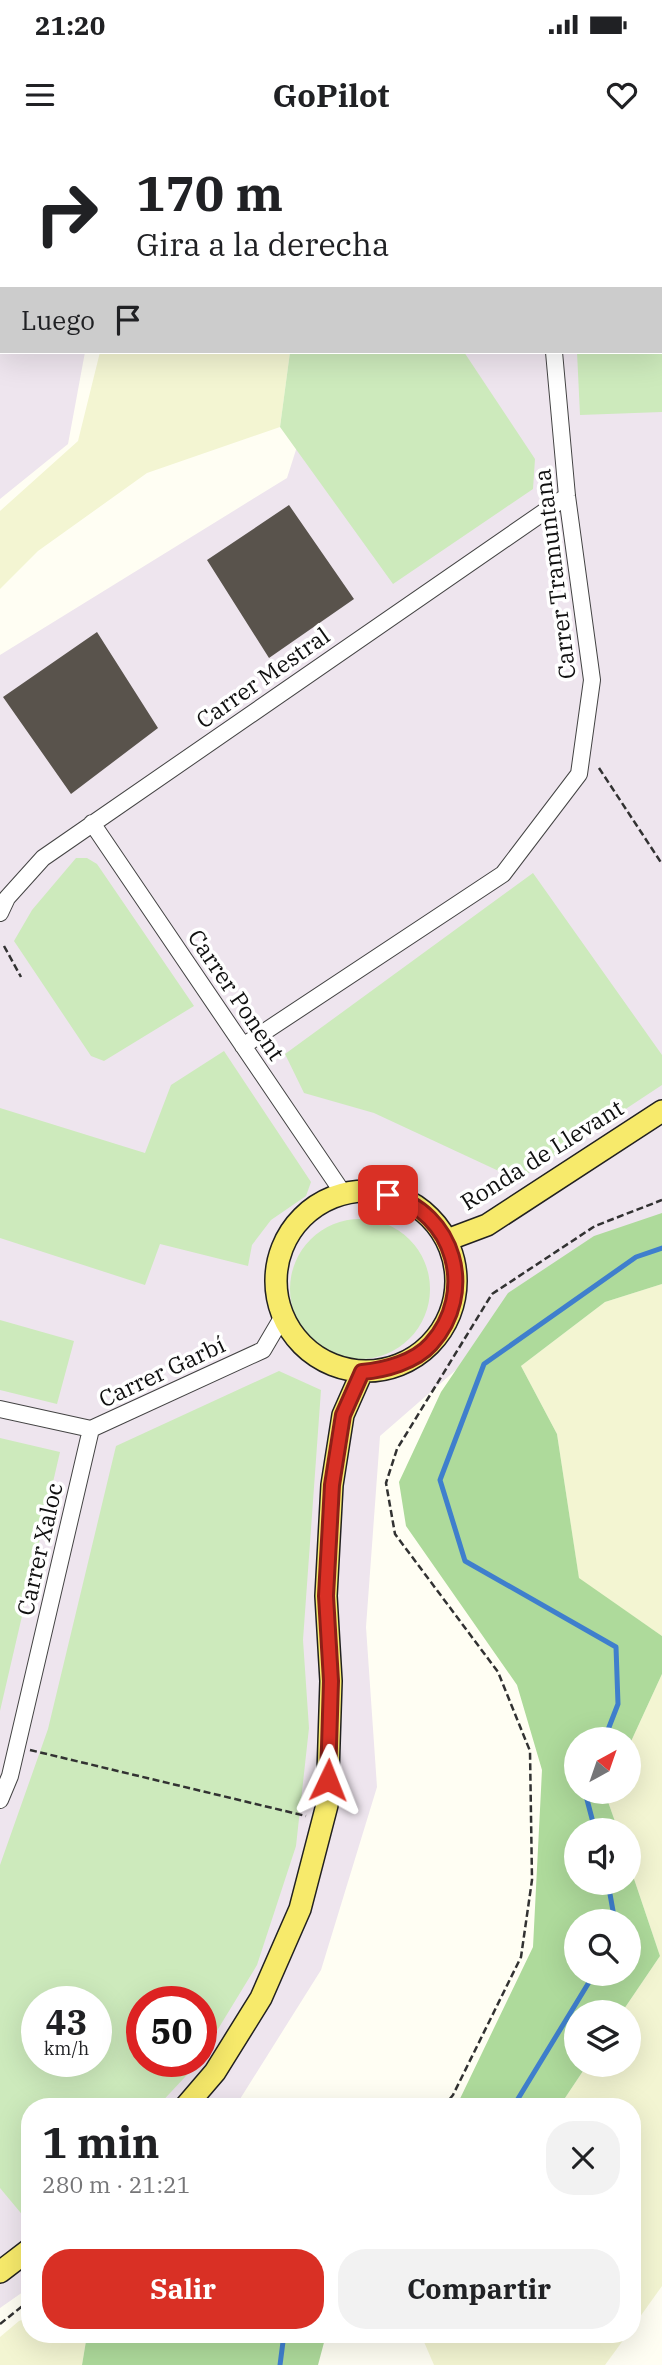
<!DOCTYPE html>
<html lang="es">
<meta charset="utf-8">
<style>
body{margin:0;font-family:"IBM Plex Serif",serif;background:#f2f2f2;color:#202124;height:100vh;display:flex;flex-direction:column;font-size:26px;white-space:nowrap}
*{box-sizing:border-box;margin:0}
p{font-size:23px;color:#757577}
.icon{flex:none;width:38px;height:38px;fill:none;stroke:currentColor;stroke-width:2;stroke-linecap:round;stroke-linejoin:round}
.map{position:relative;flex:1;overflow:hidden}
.side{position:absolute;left:21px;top:1958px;width:620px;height:245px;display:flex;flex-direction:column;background:#fff;border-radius:28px;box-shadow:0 7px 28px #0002}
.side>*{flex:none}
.guide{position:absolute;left:0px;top:0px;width:663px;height:214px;box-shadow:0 7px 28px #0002;background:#fff;color:#202124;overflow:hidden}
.needle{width:46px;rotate:40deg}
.fabs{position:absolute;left:564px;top:1587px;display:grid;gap:14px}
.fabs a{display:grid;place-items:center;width:77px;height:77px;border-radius:50%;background:#fff;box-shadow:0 7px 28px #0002;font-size:35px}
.speed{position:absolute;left:21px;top:1846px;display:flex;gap:14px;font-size:35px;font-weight:700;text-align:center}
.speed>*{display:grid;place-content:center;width:91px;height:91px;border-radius:50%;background:#fff;box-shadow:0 7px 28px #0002;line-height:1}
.speed small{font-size:18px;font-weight:400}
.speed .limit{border:10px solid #d22;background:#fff;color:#111}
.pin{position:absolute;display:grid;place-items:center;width:60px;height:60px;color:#fff;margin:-30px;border-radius:14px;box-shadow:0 4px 10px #0006}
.me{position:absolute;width:77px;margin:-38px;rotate:2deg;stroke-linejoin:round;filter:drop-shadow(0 0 5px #0008)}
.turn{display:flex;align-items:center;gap:24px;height:147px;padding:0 21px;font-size:32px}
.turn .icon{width:91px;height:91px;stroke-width:2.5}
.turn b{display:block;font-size:49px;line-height:60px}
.then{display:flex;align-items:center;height:66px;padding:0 21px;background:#0003;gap:14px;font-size:26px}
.round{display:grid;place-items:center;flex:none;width:74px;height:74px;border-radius:28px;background:#f2f2f2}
.summary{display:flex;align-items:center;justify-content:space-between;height:119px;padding:0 21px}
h1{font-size:42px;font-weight:700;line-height:52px}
.button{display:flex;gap:14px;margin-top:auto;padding:14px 21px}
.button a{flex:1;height:80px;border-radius:28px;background:#d93025;color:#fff;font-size:28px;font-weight:700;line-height:80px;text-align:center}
.button a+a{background:#f2f2f2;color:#202124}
.status{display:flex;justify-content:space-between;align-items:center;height:49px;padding:0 35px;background:#fff;direction:ltr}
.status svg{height:19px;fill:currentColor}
header{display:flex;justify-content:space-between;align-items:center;height:91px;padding:0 21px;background:#fff;font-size:32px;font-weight:700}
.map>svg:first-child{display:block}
.industrial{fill:#eee5ee;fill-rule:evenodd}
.farmland{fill:#f3f5d2}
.green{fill:#cdeabc;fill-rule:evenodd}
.forest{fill:#aeda9b;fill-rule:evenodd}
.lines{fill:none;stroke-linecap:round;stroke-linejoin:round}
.stream{stroke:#3f7fcd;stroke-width:5}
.building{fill:#59534c}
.minor-casing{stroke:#434343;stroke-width:18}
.major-casing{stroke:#212121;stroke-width:24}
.path{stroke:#323232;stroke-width:2.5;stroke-dasharray:7 3.5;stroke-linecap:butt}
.minor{stroke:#fff;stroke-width:16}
.major{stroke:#f7ea6b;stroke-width:21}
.route-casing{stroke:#8d1f18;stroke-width:18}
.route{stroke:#d93025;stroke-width:12}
.labels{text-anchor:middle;stroke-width:7;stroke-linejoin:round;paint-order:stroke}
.street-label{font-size:23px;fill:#101010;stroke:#fff}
</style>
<div class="status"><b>21:20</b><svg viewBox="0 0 49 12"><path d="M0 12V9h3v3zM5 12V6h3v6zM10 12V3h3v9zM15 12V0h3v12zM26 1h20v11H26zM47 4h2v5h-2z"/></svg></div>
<header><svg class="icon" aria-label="menu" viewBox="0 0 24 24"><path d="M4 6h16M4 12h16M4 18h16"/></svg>GoPilot<svg class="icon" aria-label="heart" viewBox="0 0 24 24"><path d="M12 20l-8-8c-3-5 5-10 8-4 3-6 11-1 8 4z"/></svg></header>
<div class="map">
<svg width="662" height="2225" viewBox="0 0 662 2225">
<rect width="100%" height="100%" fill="#fffef3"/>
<path class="industrial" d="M0,0H126L2,2V212H85L68,304L0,359Z
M286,0H662V1085L480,1209L380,1296L366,1487L377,1647L321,1830L235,1967H30V2147L0,2168V515L287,338L302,291L292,212H662V2ZM37,1862H96V1922H37ZM142,1862H201V1922H142Z"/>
<path class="farmland" d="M173,0H427L169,2Z
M100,212H290L280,287L147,333L38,411L0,449V371L78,301Z
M662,1144V1496L579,1439L557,1294L521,1226L605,1162Z
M662,1534V2146L632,2188V1967H559L587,1925H628V1872H622L660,1816L628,1721V1690H618L606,1656L608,1652H628V1608Z
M30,2177V2194L87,2195L82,2225H0V2197L19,2181Z
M421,2195H627L605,2225H434Z"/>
<path class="green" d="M581,0H662V272L580,275L577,212H662V2Z
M290,212H464L535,319L533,349L393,444L280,287Z
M76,718H87L97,724L194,866L104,921L91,916L14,801L32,770Z
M533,733L662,915V945L518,1040L374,973L304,953L285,914Z
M224,911L311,1042L306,1056L271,1080L252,1105L248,1126L160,1104L145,1145L0,1098V968L145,1013L171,945Z
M290 1149a70 70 0 1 1 140 0a70 70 0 1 1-140 0Z
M0,1180L74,1201L57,1264L0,1250Z
M279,1231L321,1250L303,1500L309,1588L296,1706L257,1825L201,1917V1862H142V1922H199L157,1967H30V2084L0,2048V1725L48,1589L116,1306ZM96,1862V1922H37V1862Z
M0,1298L60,1312L0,1571Z"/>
<path class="forest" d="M662,1073V1144L605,1162L521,1226L557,1294L579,1438L662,1496V1534L628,1608V1600H576V1652H608L606,1656L618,1690H576V1743H628V1721L660,1816L622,1872H576V1925H587L559,1967H456L533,1807L542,1630L517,1545L406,1386L399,1342L441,1252L508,1153L594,1096ZM576,1782H628V1834H576Z
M87,2195V2194L326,2195L318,2225H82Z"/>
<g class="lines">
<path class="stream" d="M604,1600L618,1564L616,1507L465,1421L440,1340L484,1224L636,1117L662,1108
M585,1652L595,1690
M608,1743L615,1782
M513,1967L594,1834
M280,2225L284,2194"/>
</g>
<path class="building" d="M289,365L354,459L269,518L207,420Z
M97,492L158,588L71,654L3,557Z"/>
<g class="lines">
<g class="minor-casing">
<path id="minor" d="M555,2L556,0
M92,683L343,1053
M0,773L7,758L43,718L567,356
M243,906L503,734L579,634L592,540L567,356L554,212
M0,1269L91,1289L263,1210L283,1176
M0,1660L10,1636L91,1289"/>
</g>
<g class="major-casing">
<path id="major" d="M276 1141a90 90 0 1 1 180 0a90 90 0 1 1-180 0Z
M447,1100L487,1085L662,971
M185,1967L215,1932L261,1858L300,1769L327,1665L331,1541L326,1456L332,1345L343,1275L362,1232
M0,2132L30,2109"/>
</g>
<path class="path" d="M599,628L662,724
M4,806L21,837
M30,1610L306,1676
M443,1967L453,1955L521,1817L532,1740L530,1611L498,1532L395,1394L386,1343L397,1309L492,1154L595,1086L662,1060
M0,2184L30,2160"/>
<use href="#minor" class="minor"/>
<use href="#major" class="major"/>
</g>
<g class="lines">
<g class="route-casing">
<path id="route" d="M328,1640L331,1541L326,1456L332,1345L343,1275L362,1232C385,1230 415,1222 431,1204C477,1153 455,1072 388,1055"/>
</g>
<use href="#route" class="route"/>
</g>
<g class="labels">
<g class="street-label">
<text transform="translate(555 434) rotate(-97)" y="8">Carrer Tramuntana</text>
<text transform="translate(263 538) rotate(-35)" y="8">Carrer Mestral</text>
<text transform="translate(236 855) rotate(56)" y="8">Carrer Ponent</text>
<text transform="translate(542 1015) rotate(-32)" y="8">Ronda de Llevant</text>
<text transform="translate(162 1232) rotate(-25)" y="8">Carrer Garbí</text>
<text transform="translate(40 1409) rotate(-77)" y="8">Carrer Xaloc</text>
</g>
</g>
</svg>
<div class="fabs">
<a><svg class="needle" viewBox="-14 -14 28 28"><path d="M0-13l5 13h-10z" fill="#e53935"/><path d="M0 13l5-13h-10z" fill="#757577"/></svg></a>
<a><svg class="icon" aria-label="sound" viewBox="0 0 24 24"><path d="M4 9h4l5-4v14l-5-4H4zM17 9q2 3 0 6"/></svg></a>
<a><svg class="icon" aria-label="search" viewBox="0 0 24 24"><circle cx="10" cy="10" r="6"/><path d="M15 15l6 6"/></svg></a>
<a><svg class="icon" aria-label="layers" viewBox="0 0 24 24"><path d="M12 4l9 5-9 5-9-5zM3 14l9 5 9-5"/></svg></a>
</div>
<div class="speed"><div>43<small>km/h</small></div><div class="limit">50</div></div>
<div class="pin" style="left:388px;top:1055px;background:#d93025"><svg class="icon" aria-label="arrive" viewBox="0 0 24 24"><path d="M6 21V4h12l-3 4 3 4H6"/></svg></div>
<svg class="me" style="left:328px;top:1640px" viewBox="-20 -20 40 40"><path d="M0-17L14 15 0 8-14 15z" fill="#d93025" stroke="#fff" stroke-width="4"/></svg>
<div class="guide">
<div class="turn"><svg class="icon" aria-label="right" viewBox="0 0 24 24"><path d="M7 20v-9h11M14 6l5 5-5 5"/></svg><div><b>170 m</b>Gira a la derecha</div></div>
<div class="then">Luego<svg class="icon" aria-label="arrive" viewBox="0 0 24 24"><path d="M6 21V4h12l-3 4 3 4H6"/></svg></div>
</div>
<section class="side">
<div class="summary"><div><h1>1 min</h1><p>280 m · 21:21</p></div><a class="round"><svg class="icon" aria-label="close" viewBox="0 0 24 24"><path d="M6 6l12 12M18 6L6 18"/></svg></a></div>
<div class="button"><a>Salir</a><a>Compartir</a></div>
</section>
</div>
